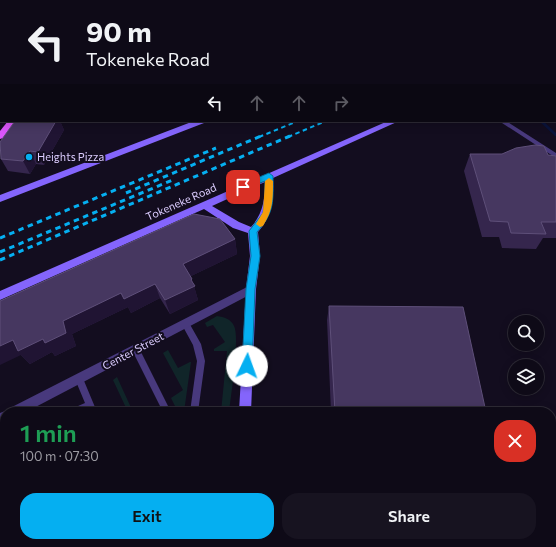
<!DOCTYPE html>
<meta charset="utf-8">
<style>
body{margin:0;font-family:Commissioner,sans-serif;background:#171320;color:#f1f3f6;height:100vh;display:flex;flex-direction:column;font-size:15px;white-space:nowrap}
*{box-sizing:border-box;margin:0}
p{font-size:13px;color:#9b9aa1}
.icon{flex:none;width:22px;height:22px;fill:none;stroke:currentColor;stroke-width:2;stroke-linecap:round;stroke-linejoin:round}
.map{position:relative;flex:1;overflow:hidden}
.details{position:absolute;left:0px;top:407px;width:556px;height:140px;display:flex;flex-direction:column;background:#0e0a17;border-radius:16px 16px 0 0;box-shadow:0 2px 10px #0003,0 0 0 1px #2e2b36}
.details>*{flex:none}
.guide{position:absolute;left:0px;top:0px;width:556px;height:122px;box-shadow:0 2px 10px #0003,0 0 0 1px #2e2b36;background:#0e0a17;color:#f1f3f6;overflow:hidden}
.tools{position:absolute;left:508px;top:315px;display:grid;gap:8px}
.tools a{display:grid;place-items:center;width:36px;height:36px;border-radius:50%;background:#0e0a17;box-shadow:0 2px 10px #0003,0 0 0 1px #2e2b36;font-size:20px}
.pin{position:absolute;display:grid;place-items:center;width:34px;height:34px;color:#fff;margin:-17px;border-radius:8px;box-shadow:0 2px 6px #0006}
.me{position:absolute;width:44px;margin:-22px;rotate:3deg;stroke-linejoin:round;filter:drop-shadow(0 0 3px #0008)}
.turn{display:flex;align-items:center;gap:14px;height:84px;padding:0 20px;font-size:18px}
.turn .icon{width:52px;height:52px;stroke-width:2.5}
.turn b{display:block;font-size:28px;line-height:34px}
.lanes{display:flex;align-items:center;height:38px;padding:0 20px;background:#0003;justify-content:center;gap:20px;direction:ltr}
.lanes .off{opacity:.35}
.round{display:grid;place-items:center;flex:none;width:42px;height:42px;border-radius:16px;background:#171320}
.summary{display:flex;align-items:center;justify-content:space-between;height:68px;padding:0 20px}
h1{font-size:24px;font-weight:600;line-height:30px;color:#1e9e55}
.button{display:flex;gap:8px;margin-top:auto;padding:8px 20px}
.button a{flex:1;height:46px;border-radius:16px;background:#05aff1;color:#111;font-size:16px;font-weight:600;line-height:46px;text-align:center}
.button a+a{background:#171320;color:#f1f3f6}
.map>svg:first-child{display:block}
.green{fill:#102529}
.lines{fill:none;stroke-linecap:round;stroke-linejoin:round}
.stream{fill:#0a133b;fill-rule:evenodd}
.lane{fill:#48397d;fill-rule:evenodd}
.street{fill:#48397d;fill-rule:evenodd}
.secondary{fill:#8465fc;fill-rule:evenodd}
.primary{fill:#db56fb;fill-rule:evenodd}
.rail-far1{stroke:#05aff1;stroke-width:2;stroke-dasharray:4.5 3.5;stroke-linecap:butt}
.rail{stroke:#05aff1;stroke-width:3;stroke-dasharray:5.5 4.5;stroke-linecap:butt}
.wall{fill:#35264d}
.shaded-wall{fill:#201433}
.building{fill:#463760;stroke:#5e4f79}
.route{fill:#05aff1;stroke:#03729d}
.slow{fill:#f59e0b}
.poi-dot{fill:#05aff1;stroke:#130d1f;stroke-width:1.5}
.labels{text-anchor:middle;stroke-width:4;stroke-linejoin:round;paint-order:stroke}
.poi-label{font-size:11px;fill:#dbccfe;stroke:#130d1f;text-anchor:start}
.street-label{font-size:11px;fill:#dbccfe;stroke:#130d1f}
</style>
<div class="map">
<svg width="556" height="547" viewBox="0 0 556 547">
<rect width="100%" height="100%" fill="#130d1f"/>
<path class="green" d="M217,316C224,317 231,319 234,326C240,337 231,396 229,412H221L227,351H214V349L225,342L213,325L207,327L205,323Z
M168,350L178,368L190,362H191L184,412H178L171,398L183,390L163,353Z
M117,377L133,412H128L113,380Z"/>
<g class="lines">
<path class="stream" d="M539,121H543L556,133V136H555Z"/>
<path class="lane" d="M499,121H506L556,153V158Z
M185,320L188,321L201,344L205,361L198,412H190L197,361L193,345L181,323L182,321Z
M136,346L139,348L171,412H163L132,350L133,348Z
M79,375L82,376L97,412H89L88,410L83,412H70L71,409L85,403L75,379L76,376Z
M5,445V454L0,456V447Z
M5,470V478L0,480V472Z
M39,542H49L47,547H37Z
M100,542H110L109,547H99Z
M168,542H178L177,547H167Z"/>
<path class="street" d="M251,285L255,286L256,289L255,292L26,412H8L10,408Z
M5,411L7,412H5V423L0,425V413Z"/>
<path class="secondary" d="M328,0H334V1H328Z
M555,78H556V82H555Z
M194,121H205L204,123L0,202V195Z
M388,121H399L273,178C274,199 272,216 258,232L260,256L256,289L251,412H239L246,289L250,256L248,233L233,228L204,209L0,300V291ZM265,182C265,199 263,214 251,227L239,222L212,206Z
M229,542H243V547H229Z"/>
<path class="primary" d="M8,121H16L3,138L0,139V131Z"/>
<path class="rail-far1" d="M259,137L298,121
M288,137L326,121"/>
<path class="rail" d="M126,193L261,136
M0,238L216,148
M0,252L175,179
M0,260L290,136"/>
</g>
<path class="wall" d="M0,0H3V1H1V44L0,43Z
M15,121H60L64,130L44,165L36,164L30,174L8,171L1,159Z
M470,154L556,156V238H543L536,249L502,248L499,237H482L464,171Z
M235,239L237,254L191,276L198,300L170,314L160,298L131,313L128,307L72,334L76,346L55,356L52,352L30,364L21,355L0,301Z
M329,306L486,412H331L327,320Z"/>
<path class="shaded-wall" d="M0,0H3V1H1V13L0,12Z
M164,0H173V1H164Z
M1,89V108L0,109V90Z
M51,121H60L64,130L44,165L38,152Z
M30,151L36,164L30,174L23,161Z
M235,239L237,254L187,278L183,264Z
M192,279L198,300L170,314L165,300Z
M155,284L160,298L131,313L124,299Z
M121,293L128,307L72,334L76,346L55,356L52,352L30,364L21,355L0,365V346L13,340L63,321Z"/>
<path class="building" d="M39,0H50L59,1H38Z
M121,0H164V1H121Z
M381,0H418L419,1H382Z
M0,3H1V34L0,33Z
M1,46V89L0,90V47Z
M15,121H56L38,152L30,151L23,161L1,159L0,142Z
M535,145L544,146L548,155L556,156V222H541L546,234L511,233L508,222L490,221L470,154H502L516,148Z
M194,214L220,219L235,239L183,264L192,279L191,280L195,286L165,300L155,284L124,299L121,293L63,321L66,333L45,343L43,339L18,351L13,340L0,346V301Z
M329,306L463,307L486,412H335Z
M292,542H435L436,547H292Z"/>
<path class="route" d="M269,173L273,176C273,201 275,212 257,232L260,256L255,289L252,366L251,369L247,371L243,369L242,366L246,289L251,256L249,231L263,213L265,197V181L243,190L239,187L240,185Z"/>
<path class="slow" d="M269,178L273,181C273,200 273,210 263,226L260,227L256,224L263,212L265,181Z"/>
<circle class="poi-dot" cx="29" cy="157" r="4"/>
<g class="labels">
<g class="poi-label">
<text x="37" y="161">Heights Pizza</text>
</g>
<g class="street-label">
<text transform="translate(181 202) rotate(-24)" y="4">Tokeneke Road</text>
<text transform="translate(133 351) rotate(-28)" y="4">Center Street</text>
</g>
</g>
</svg>
<div class="tools">
<a><svg class="icon" aria-label="search" viewBox="0 0 24 24"><circle cx="10" cy="10" r="6"/><path d="M15 15l6 6"/></svg></a>
<a><svg class="icon" aria-label="layers" viewBox="0 0 24 24"><path d="M12 4l9 5-9 5-9-5zM3 14l9 5 9-5"/></svg></a>
</div>
<div class="pin" style="left:243px;top:187px;background:#d93025"><svg class="icon" aria-label="arrive" viewBox="0 0 24 24"><path d="M6 21V4h12l-3 4 3 4H6"/></svg></div>
<svg class="me" style="left:247px;top:366px" viewBox="-20 -20 40 40"><circle r="19" fill="#fff"/><path d="M0-13L10 11 0 6-10 11z" fill="#05aff1"/></svg>
<div class="guide">
<div class="turn"><svg class="icon" aria-label="left" viewBox="0 0 24 24"><path d="M17 20v-9H6M10 6l-5 5 5 5"/></svg><div><b>90 m</b>Tokeneke Road</div></div>
<div class="lanes"><svg class="icon" aria-label="left" viewBox="0 0 24 24"><path d="M17 20v-9H6M10 6l-5 5 5 5"/></svg><svg class="icon off" aria-label="ahead" viewBox="0 0 24 24"><path d="M12 20V5M6 11l6-6 6 6"/></svg><svg class="icon off" aria-label="ahead" viewBox="0 0 24 24"><path d="M12 20V5M6 11l6-6 6 6"/></svg><svg class="icon off" aria-label="right" viewBox="0 0 24 24"><path d="M7 20v-9h11M14 6l5 5-5 5"/></svg></div>
</div>
<section class="details">
<div class="summary"><div><h1>1 min</h1><p>100 m · 07:30</p></div><a class="round" style="background:#d93025;color:#fff"><svg class="icon" aria-label="close" viewBox="0 0 24 24"><path d="M6 6l12 12M18 6L6 18"/></svg></a></div>
<div class="button"><a>Exit</a><a>Share</a></div>
</section>
</div>
